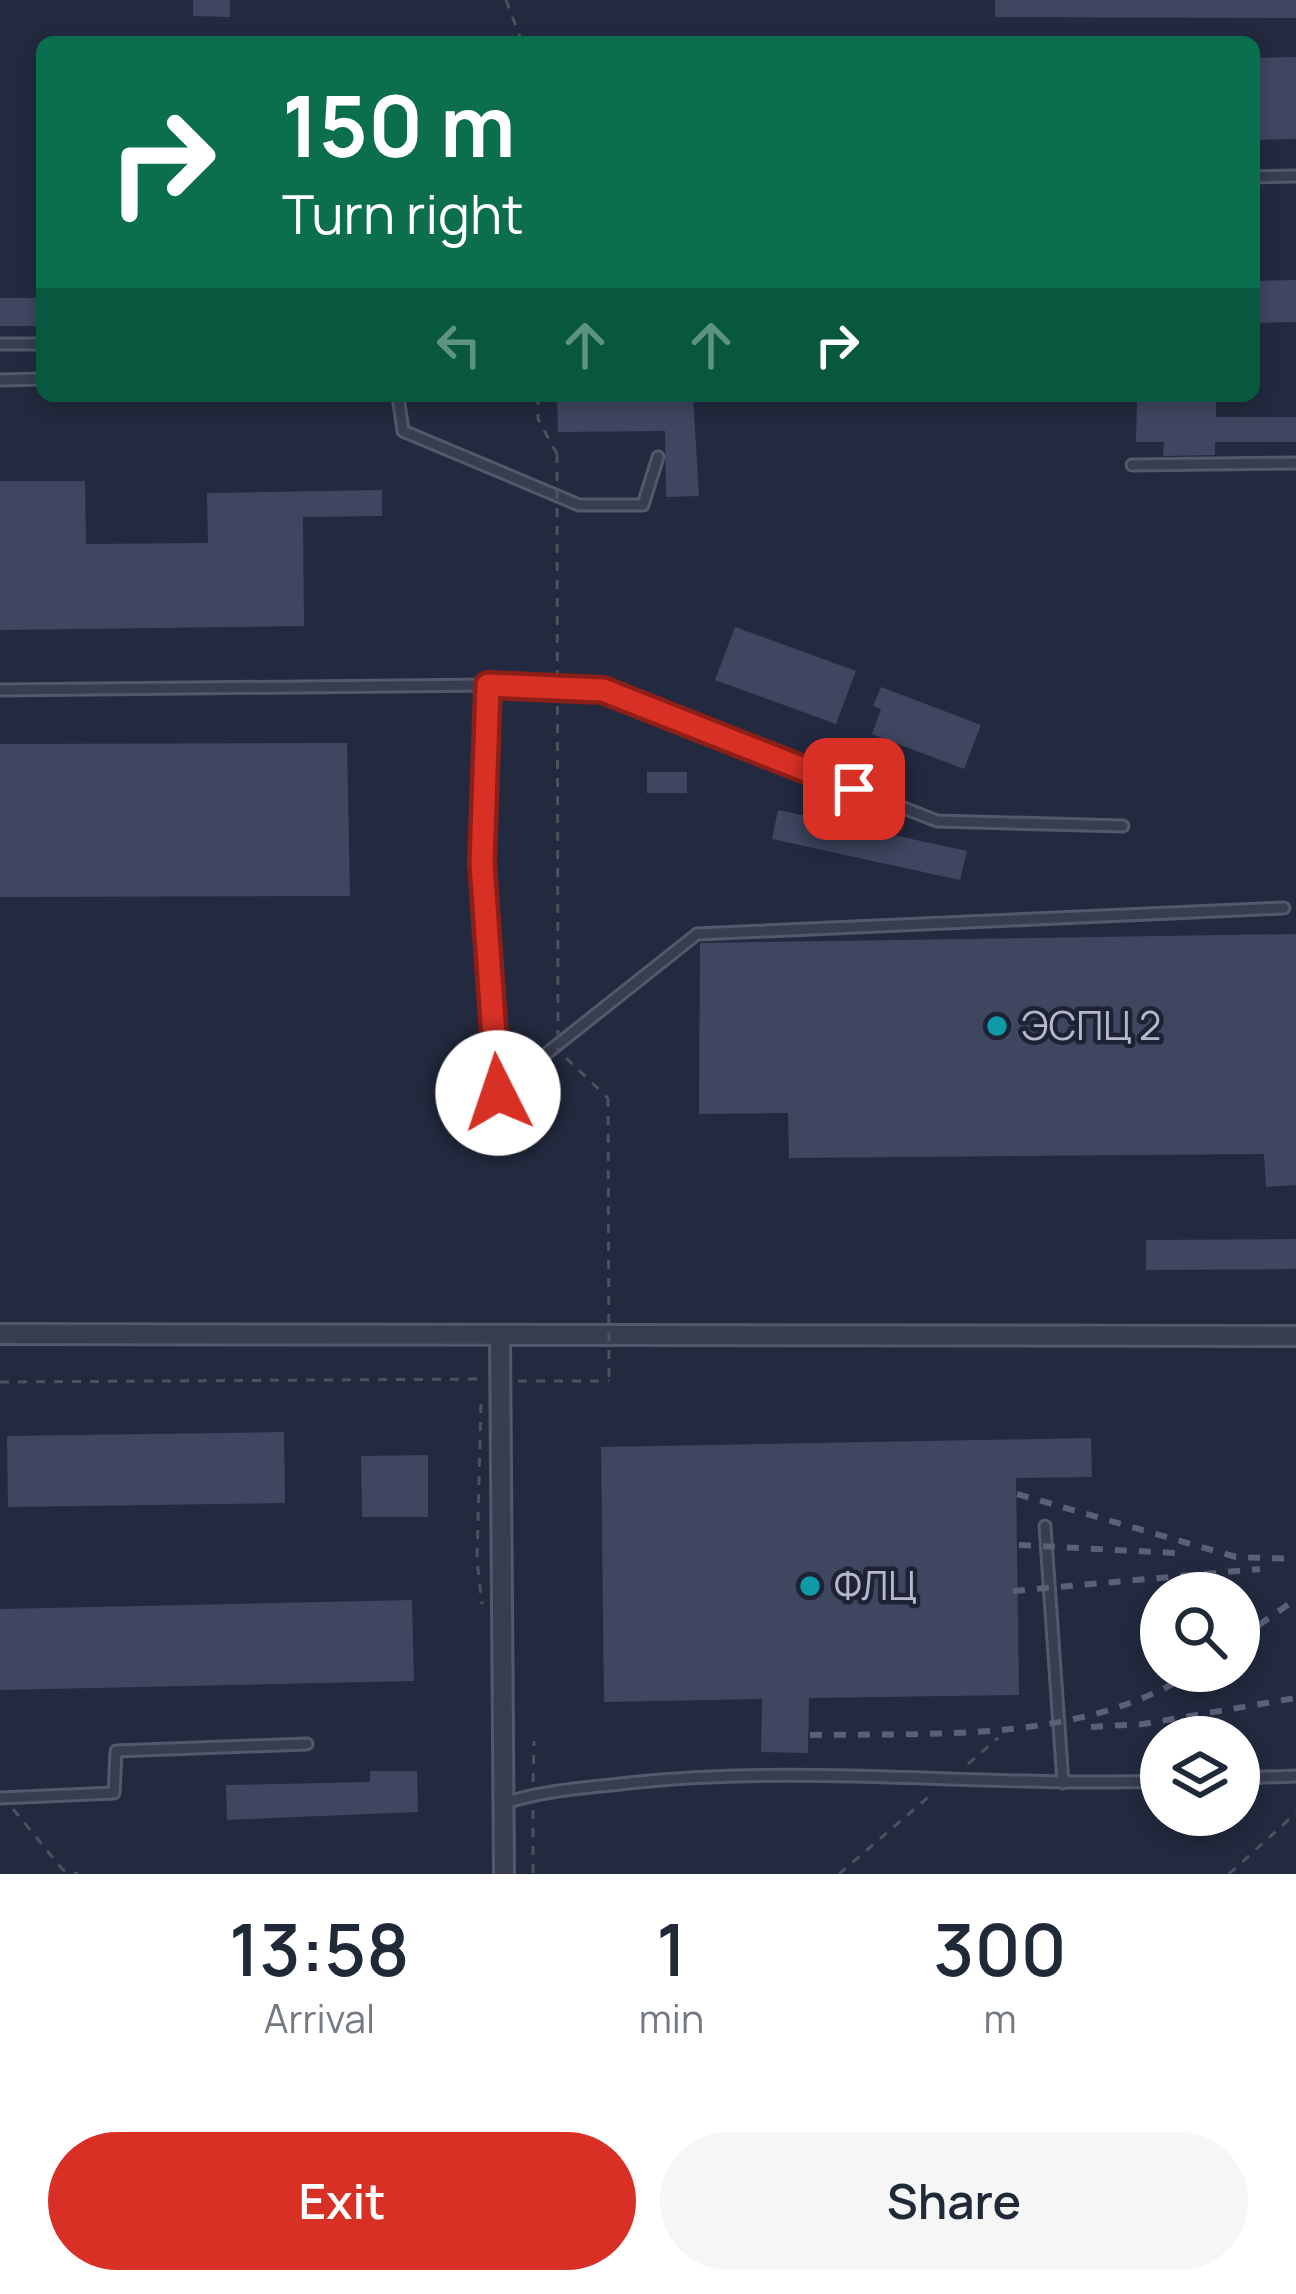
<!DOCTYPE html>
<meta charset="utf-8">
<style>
body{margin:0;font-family:Manrope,sans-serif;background:#f6f6f7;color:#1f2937;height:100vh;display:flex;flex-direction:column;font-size:45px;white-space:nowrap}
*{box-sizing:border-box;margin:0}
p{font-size:39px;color:#747a83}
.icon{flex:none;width:66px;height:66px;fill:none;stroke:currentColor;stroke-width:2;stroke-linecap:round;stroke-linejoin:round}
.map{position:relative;height:1874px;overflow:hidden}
.sheet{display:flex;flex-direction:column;background:#fff;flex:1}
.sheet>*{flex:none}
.hud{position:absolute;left:36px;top:36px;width:1224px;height:366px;border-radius:18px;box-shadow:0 6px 18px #0003;background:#0b6e4f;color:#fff;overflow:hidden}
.fabs{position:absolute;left:1140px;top:1572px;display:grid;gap:24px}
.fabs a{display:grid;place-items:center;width:120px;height:120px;border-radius:50%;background:#fff;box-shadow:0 6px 18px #0003;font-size:60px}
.pin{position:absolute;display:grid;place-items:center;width:102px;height:102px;color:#fff;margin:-51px;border-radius:24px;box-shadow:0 6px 18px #0006}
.me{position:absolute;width:132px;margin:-66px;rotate:356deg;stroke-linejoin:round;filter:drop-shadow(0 0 9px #0008)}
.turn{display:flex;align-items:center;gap:42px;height:252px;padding:0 48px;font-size:54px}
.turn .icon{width:156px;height:156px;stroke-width:2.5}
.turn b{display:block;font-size:84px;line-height:102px}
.lanes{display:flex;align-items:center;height:114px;padding:0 48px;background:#0003;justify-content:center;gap:60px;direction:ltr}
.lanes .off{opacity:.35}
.eta{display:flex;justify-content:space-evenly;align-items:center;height:204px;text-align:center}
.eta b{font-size:72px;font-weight:600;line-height:84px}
.action{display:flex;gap:24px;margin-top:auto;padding:24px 48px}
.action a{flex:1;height:138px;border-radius:72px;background:#d93025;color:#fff;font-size:48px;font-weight:600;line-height:138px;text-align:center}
.action a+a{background:#f6f6f7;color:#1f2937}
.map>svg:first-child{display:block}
.building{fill:#3f4660}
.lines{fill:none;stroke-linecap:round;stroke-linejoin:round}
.lane-casing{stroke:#53586a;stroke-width:15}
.street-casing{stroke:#53586a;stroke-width:24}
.path{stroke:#44555d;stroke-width:3;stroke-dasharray:9 9;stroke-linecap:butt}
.lane{stroke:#383d4f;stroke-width:9}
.street{stroke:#383d4f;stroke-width:18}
.rail{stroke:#5a6076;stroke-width:6;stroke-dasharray:12 12;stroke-linecap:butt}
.path-bridge{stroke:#44555d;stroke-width:3;stroke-dasharray:9 9;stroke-linecap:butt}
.route-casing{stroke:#8d1f18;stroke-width:30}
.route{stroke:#d93025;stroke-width:21}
.culture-dot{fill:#0f9aa8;stroke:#1d2234;stroke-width:4.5}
.labels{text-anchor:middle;stroke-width:9;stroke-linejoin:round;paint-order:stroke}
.poi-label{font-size:39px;fill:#b4b8ca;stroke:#1d2234;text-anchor:start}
</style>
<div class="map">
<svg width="1296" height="1874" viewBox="0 0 1296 1874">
<rect width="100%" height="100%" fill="#232a3f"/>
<path class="building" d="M193,0H230V17L193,16Z
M995,0H1296V18L995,17Z
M1296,57V139L1254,140V58Z
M1296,280V322L1254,323V281Z
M0,298H42V326H0Z
M557,396H693L699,496L666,497L665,431L558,432Z
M1137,396H1216V417H1296V442H1215V455L1163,456L1164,442H1136Z
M0,481H85L86,544L208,543L207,493L382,490V516L303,517L304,626L0,630Z
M735,627L856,671L836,724L715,680Z
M881,687L981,725L964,769L872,734L881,709L873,706Z
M347,743L350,896L0,897V744Z
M647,772H687V793H647Z
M778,810L967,851L960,880L772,839Z
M1296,934V1185L1266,1187L1264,1154L789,1158L788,1113L699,1114L700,943Z
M1296,1239V1269L1146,1270V1240Z
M284,1432L285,1503L8,1507L7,1436Z
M1091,1438L1092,1477L1016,1478L1019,1695L809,1698L808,1753L761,1752L762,1699L604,1702L601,1447Z
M428,1455V1517H362L361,1456Z
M412,1600L414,1681L0,1690V1609Z
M370,1771H417L418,1812L227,1820L226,1785L370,1782Z"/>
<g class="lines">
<g class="lane-casing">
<path id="lane" d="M1254,177L1296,176
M0,344H42
M0,380L42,379
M398,396L403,431L579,505H643L658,457
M1132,465L1296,463
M487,685L603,690L937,821L1123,826
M0,690L487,685L482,863L498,1092
M498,1092L697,934L1284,908
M1045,1526L1063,1783
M1239,1778L1296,1776
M0,1798L114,1793L116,1751L307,1744
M502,1804C543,1790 586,1788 629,1783C805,1764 983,1787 1161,1781"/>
</g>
<g class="street-casing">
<path id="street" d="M0,1334L1296,1336
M500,1336L504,1874"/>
</g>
<path class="path" d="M506,0L522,42
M538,396V419L557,454
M566,1058L608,1098
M518,1381H609
M0,1382L484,1379
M481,1404L477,1560L482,1604
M968,1764L998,1738
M533,1782L534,1741
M13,1809L63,1870L78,1874
M533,1810V1874
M839,1874L933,1793
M1229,1874L1296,1813"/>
<use href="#lane" class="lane"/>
<use href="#street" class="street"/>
<path class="rail" d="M1017,1494L1236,1557L1296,1559
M1019,1545L1176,1553
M1013,1591L1260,1569
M1239,1639L1296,1599
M1091,1727L1143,1724L1296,1698
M810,1735C939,1733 1082,1743 1195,1671"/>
<path class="path-bridge" d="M557,454L558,1051
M608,1098L609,1381"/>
</g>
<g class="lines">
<g class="route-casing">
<path id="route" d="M498,1093L482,863L488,685L603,690L854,789"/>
</g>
<use href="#route" class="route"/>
</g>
<g class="culture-dot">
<circle cx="997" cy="1026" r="12"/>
<circle cx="810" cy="1586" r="12"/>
</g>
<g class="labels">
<g class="poi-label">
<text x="1021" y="1040">ЭСПЦ 2</text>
<text x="834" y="1600">ФЛЦ</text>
</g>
</g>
</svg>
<div class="fabs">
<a><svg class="icon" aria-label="search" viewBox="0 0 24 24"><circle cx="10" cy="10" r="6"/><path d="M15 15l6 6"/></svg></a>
<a><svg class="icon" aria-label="layers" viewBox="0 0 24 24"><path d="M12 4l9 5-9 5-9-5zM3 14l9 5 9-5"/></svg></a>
</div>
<div class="pin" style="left:854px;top:789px;background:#d93025"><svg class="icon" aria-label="arrive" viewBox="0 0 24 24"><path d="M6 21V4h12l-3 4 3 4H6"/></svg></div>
<svg class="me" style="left:498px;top:1093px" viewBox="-20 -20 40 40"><circle r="19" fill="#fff"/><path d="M0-13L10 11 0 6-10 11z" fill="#d93025"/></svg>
<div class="hud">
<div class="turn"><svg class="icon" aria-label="right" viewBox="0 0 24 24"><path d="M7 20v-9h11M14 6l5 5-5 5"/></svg><div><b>150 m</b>Turn right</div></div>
<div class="lanes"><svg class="icon off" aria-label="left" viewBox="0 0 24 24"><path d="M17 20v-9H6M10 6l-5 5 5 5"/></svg><svg class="icon off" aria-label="ahead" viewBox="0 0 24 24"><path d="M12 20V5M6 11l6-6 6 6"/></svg><svg class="icon off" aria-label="ahead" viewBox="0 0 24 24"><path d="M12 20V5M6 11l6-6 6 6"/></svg><svg class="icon" aria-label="right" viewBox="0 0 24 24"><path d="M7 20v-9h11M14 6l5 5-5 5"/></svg></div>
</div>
</div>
<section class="sheet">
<div class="eta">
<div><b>13:58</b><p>Arrival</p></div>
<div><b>1</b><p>min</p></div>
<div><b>300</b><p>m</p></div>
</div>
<div class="action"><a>Exit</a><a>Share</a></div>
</section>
